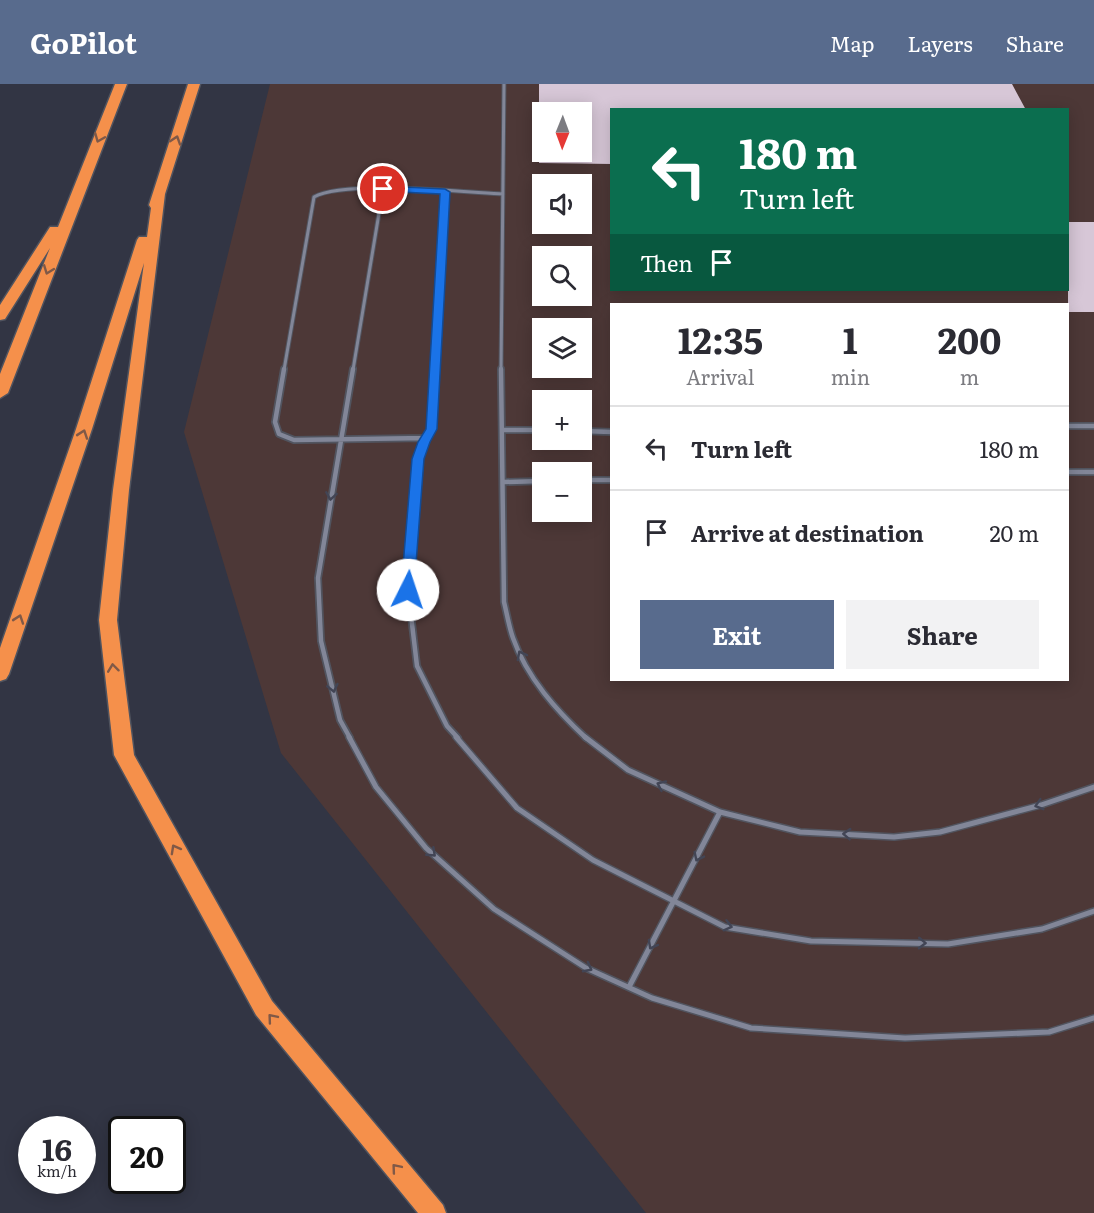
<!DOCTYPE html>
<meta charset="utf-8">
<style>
body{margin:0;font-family:Literata,serif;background:#f2f2f3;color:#2b2b33;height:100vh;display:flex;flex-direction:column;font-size:22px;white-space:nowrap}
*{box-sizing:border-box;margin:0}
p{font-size:20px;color:#7c7c81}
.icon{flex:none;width:33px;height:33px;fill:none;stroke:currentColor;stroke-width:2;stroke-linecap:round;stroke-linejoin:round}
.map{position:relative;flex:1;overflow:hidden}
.details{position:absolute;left:610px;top:219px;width:459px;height:378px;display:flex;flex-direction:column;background:#fff;border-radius:0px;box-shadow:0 3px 15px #0003}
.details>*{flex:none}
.hud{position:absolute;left:610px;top:24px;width:459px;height:183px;border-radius:0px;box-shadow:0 3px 15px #0003;background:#0b6e4f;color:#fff;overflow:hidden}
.needle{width:39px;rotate:181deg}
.buttons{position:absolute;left:532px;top:18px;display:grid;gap:12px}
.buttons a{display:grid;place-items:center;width:60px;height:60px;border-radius:0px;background:#fff;box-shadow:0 3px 15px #0003;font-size:30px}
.speed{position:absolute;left:18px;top:1032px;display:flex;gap:12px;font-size:30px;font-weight:700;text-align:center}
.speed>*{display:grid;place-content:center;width:78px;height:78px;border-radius:50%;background:#fff;box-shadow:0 3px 15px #0003;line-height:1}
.speed small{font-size:15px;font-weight:400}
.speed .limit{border:3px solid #111;border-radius:9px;background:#fff;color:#111}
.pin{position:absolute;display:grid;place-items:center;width:51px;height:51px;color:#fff;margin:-26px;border:3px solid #fff;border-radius:50%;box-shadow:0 2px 6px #0007}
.me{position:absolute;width:66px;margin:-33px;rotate:4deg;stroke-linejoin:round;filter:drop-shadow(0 0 4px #0008)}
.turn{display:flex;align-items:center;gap:21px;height:126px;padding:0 30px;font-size:27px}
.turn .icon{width:78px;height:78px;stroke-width:2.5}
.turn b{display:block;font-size:42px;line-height:51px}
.then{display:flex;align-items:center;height:57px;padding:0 30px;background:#0003;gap:12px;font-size:22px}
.eta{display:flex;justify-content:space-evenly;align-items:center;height:102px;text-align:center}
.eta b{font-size:36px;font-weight:700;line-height:42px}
.cta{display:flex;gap:12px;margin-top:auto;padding:12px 30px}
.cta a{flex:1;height:69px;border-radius:0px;background:#586b8d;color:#fff;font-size:24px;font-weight:700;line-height:69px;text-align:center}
.cta a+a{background:#f2f2f3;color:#2b2b33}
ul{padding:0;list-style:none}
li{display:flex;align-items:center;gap:18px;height:84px;padding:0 30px;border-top:2px solid #e1e1e2}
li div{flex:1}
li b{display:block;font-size:22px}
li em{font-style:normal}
header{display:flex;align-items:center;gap:36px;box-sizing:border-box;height:84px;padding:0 30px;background:#586b8d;color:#fff}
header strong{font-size:28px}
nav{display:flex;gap:33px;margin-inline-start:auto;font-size:21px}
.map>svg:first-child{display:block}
.industrial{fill:#4d3837;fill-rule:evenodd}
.building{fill:#d7c7d7;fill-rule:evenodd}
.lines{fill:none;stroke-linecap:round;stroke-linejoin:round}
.service-far2-casing{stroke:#51545f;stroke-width:5}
.service-far1-casing{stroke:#51545f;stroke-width:8}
.service-casing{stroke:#51545f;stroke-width:8}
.motorway-casing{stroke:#51545f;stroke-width:3}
.service-far2{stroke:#828698;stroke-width:3}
.service-far1{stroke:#828698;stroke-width:4.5}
.service{stroke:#828698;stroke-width:5}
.motorway{fill:#f5904b;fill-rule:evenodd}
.oneway{stroke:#805947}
.oneway2{stroke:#424555}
.route{fill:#1a73e8;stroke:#114b97;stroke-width:1.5}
</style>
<header>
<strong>GoPilot</strong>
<nav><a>Map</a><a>Layers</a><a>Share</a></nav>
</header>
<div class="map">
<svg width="1094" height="1129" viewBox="0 0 1094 1129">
<rect width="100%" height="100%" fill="#323544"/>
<path class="industrial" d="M270,0H1094V1129H646L281,669L184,348ZM612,26H1068V206H612ZM543,28H582V68H543ZM543,100H582V140H543ZM543,172H582V212H543ZM612,220H1068V596H612ZM543,244H582V284H543ZM543,316H582V356H543ZM543,388H582V428H543Z"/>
<path class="building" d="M539,0H1012L1026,26H612V80L539,79ZM543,28H582V68H543Z
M1068,138H1094V228H1068Z"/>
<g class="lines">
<g class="service-far2-casing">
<path id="service-far2" d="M284,286L314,113C343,96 464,108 503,110
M353,286L383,105
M434,286L445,108
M501,286L504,0"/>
</g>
<g class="service-far1-casing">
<path id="service-far1" d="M284,285L275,338L279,350L294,356L426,354
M435,285L431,345L418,375L408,506L417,582L447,642L458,654
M501,285L504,518C507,530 509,543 513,554C527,594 557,627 586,654
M1068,342H1094
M503,346H543
M582,347L612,348
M1068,388H1094
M582,396H612
M504,398L543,397
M350,654L340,636L321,557L318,494L353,285"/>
</g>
<g class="service-casing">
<path id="service" d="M349,653L376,703L426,764L494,825L586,884L652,914L751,944L905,954L1049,948L1094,934
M456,653L517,724L593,776L725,843L811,857L948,860L1042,845L1094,827
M585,653L628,686L720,728L800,748L894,753L940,748L1041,721L1094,703
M629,903L720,728"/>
</g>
<g class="motorway-casing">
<path id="motorway" d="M115,0H127L8,309L0,314V290L50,164L5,235L0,236V221L50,143H58Z
M188,0H200L165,110L129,406L117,536L134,671L272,917L443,1121L446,1129H418L256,931L114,671L99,536L113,406L144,179L92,345L9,590L6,595L0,597V564L76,345L137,156L139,153H147L151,124L149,121Z"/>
</g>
<use href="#service-far2" class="service-far2"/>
<use href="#service-far1" class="service-far1"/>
<use href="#service" class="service"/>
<use href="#motorway" class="motorway"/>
</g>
<defs><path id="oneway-chevron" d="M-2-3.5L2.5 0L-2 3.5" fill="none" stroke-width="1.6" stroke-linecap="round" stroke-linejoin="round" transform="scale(1.5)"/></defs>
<g class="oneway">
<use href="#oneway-chevron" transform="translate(99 54) rotate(112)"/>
<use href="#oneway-chevron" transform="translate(176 56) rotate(-72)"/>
<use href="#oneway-chevron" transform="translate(48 186) rotate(111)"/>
<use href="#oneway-chevron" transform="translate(83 350) rotate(-71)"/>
<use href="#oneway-chevron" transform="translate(19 535) rotate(-71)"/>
<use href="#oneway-chevron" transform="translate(113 584) rotate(-97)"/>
<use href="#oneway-chevron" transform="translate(175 765) rotate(-119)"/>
<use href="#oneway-chevron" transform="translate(272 934) rotate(-130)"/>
<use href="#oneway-chevron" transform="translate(396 1084) rotate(-130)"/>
</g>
<g class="oneway2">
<use href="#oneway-chevron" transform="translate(331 412) rotate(99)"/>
<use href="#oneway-chevron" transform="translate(521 571) rotate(-118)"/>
<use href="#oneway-chevron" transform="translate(333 604) rotate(77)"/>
<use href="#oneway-chevron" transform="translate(661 701) rotate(-155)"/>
<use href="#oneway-chevron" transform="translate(1039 721) rotate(163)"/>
<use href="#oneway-chevron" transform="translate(847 750) rotate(-177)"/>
<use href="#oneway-chevron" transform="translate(432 769) rotate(43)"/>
<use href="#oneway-chevron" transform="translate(698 773) rotate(116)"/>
<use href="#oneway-chevron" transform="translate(728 842) rotate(15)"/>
<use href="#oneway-chevron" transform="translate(922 859) rotate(1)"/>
<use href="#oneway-chevron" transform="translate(652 861) rotate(119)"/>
<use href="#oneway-chevron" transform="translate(588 884) rotate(28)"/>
</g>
<path class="route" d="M383,102L445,105L450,108L437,345L430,358L424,375L414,506L408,511L401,506L412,375L418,358L426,345L440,110L380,107V103Z"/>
</svg>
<div class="buttons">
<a><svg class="needle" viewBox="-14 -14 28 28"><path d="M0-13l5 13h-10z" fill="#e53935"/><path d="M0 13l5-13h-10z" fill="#7c7c81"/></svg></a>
<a><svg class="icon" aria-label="sound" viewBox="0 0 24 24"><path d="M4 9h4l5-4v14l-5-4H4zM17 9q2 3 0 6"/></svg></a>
<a><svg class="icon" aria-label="search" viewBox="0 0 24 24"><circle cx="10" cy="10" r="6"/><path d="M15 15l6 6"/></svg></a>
<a><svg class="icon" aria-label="layers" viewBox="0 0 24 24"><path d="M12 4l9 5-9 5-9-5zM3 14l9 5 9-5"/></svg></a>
<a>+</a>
<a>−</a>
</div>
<div class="speed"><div>16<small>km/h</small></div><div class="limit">20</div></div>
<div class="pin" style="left:383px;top:105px;background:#d93025"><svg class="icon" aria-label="arrive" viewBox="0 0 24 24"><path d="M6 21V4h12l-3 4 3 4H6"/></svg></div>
<svg class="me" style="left:408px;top:506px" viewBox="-20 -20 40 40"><circle r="19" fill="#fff"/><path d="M0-13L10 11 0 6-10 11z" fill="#1a73e8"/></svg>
<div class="hud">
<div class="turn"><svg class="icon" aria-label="left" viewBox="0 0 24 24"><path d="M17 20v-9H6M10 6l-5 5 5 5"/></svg><div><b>180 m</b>Turn left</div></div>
<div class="then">Then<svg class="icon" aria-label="arrive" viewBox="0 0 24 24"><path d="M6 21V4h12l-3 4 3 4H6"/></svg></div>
</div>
<section class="details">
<div class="eta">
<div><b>12:35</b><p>Arrival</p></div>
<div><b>1</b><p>min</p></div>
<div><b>200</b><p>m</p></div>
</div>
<ul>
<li><svg class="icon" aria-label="left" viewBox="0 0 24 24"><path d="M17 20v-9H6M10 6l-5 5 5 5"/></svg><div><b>Turn left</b></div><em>180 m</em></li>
<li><svg class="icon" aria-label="arrive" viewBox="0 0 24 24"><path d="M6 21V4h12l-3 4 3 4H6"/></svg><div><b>Arrive at destination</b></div><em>20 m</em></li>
</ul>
<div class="cta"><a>Exit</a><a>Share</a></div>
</section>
</div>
